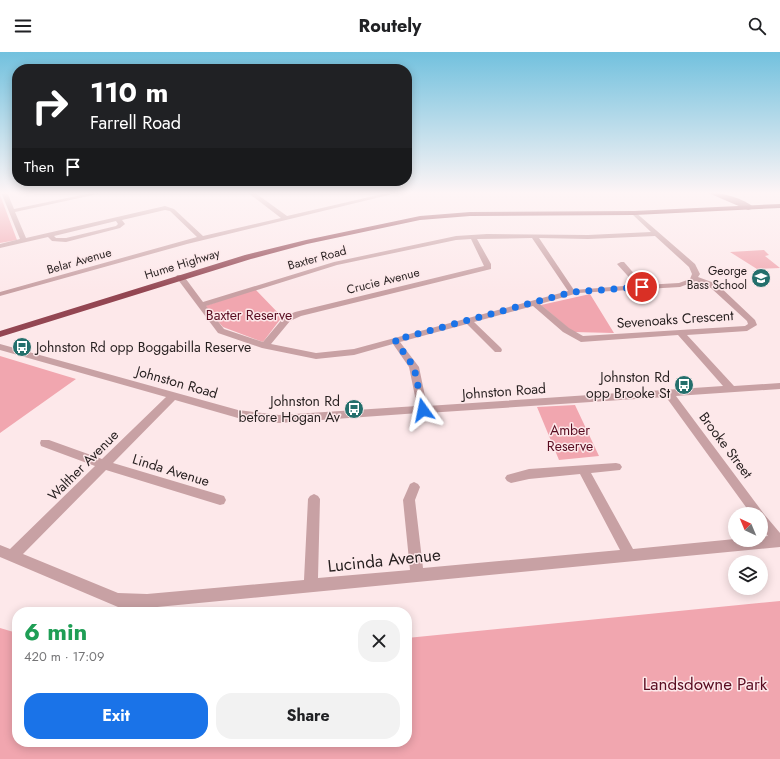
<!DOCTYPE html>
<meta charset="utf-8">
<style>
body{margin:0;font-family:Jost,sans-serif;background:#f2f2f2;color:#202124;height:100vh;display:flex;flex-direction:column;font-size:15px;white-space:nowrap}
*{box-sizing:border-box;margin:0}
p{font-size:13px;color:#757577}
.icon{flex:none;width:22px;height:22px;fill:none;stroke:currentColor;stroke-width:2;stroke-linecap:round;stroke-linejoin:round}
.map{position:relative;flex:1;overflow:hidden}
.side{position:absolute;left:12px;top:555px;width:400px;height:140px;display:flex;flex-direction:column;background:#fff;border-radius:16px;box-shadow:0 2px 10px #0003}
.side>*{flex:none}
.banner{position:absolute;left:12px;top:12px;width:400px;height:122px;border-radius:16px;box-shadow:0 2px 10px #0003;background:#202124;color:#fff;overflow:hidden}
.needle{width:26px;rotate:316deg}
.fabs{position:absolute;left:728px;top:455px;display:grid;gap:8px}
.fabs a{display:grid;place-items:center;width:40px;height:40px;border-radius:50%;background:#fff;box-shadow:0 2px 10px #0003;font-size:20px}
.pin{position:absolute;display:grid;place-items:center;width:34px;height:34px;color:#fff;margin:-17px;border:2px solid #fff;border-radius:50%;box-shadow:0 1px 4px #0007}
.me{position:absolute;width:44px;margin:-22px;rotate:348deg;stroke-linejoin:round;filter:drop-shadow(0 0 3px #0008)}
.turn{display:flex;align-items:center;gap:14px;height:84px;padding:0 12px;font-size:18px}
.turn .icon{width:52px;height:52px;stroke-width:2.5}
.turn b{display:block;font-size:28px;line-height:34px}
.then{display:flex;align-items:center;height:38px;padding:0 12px;background:#0003;gap:8px;font-size:15px}
.round{display:grid;place-items:center;flex:none;width:42px;height:42px;border-radius:16px;background:#f2f2f2}
.summary{display:flex;align-items:center;justify-content:space-between;height:68px;padding:0 12px}
h1{font-size:24px;font-weight:700;line-height:30px;color:#1e9e55}
.action{display:flex;gap:8px;margin-top:auto;padding:8px 12px}
.action a{flex:1;height:46px;border-radius:16px;background:#1a73e8;color:#fff;font-size:16px;font-weight:700;line-height:46px;text-align:center}
.action a+a{background:#f2f2f2;color:#202124}
header{display:flex;justify-content:space-between;align-items:center;height:52px;padding:0 12px;background:#fff;font-size:18px;font-weight:700}
.map>svg:first-child{display:block}
.green{fill:#f1a6af}
.lines{fill:none;stroke-linecap:round;stroke-linejoin:round}
.minor{fill:#c8a1a4;fill-rule:evenodd}
.major{fill:#a35f68;fill-rule:evenodd}
.highway{fill:#934652;fill-rule:evenodd}
.route{stroke:#1a73e8;stroke-width:7;stroke-dasharray:0 12.6}
.labels{text-anchor:middle;stroke-width:3;stroke-linejoin:round;paint-order:stroke}
.far-street-label{font-size:12px;fill:#261f1f;stroke:#fde8ea}
.far-poi-label{font-size:12px;fill:#261f1f;stroke:#fde8ea;text-anchor:end}
.park-label{font-size:14px;fill:#590d21;stroke:#fde8ea}
.street-label{font-size:14px;fill:#261f1f;stroke:#fde8ea}
.poi-label{font-size:14px;fill:#261f1f;stroke:#fde8ea;text-anchor:end}
.near-street-label{font-size:17px;fill:#261f1f;stroke:#fde8ea}
.near-park-label{font-size:17px;fill:#590d21;stroke:#fde8ea}
</style>
<header><svg class="icon" aria-label="menu" viewBox="0 0 24 24"><path d="M4 6h16M4 12h16M4 18h16"/></svg>Routely<svg class="icon" aria-label="search" viewBox="0 0 24 24"><circle cx="10" cy="10" r="6"/><path d="M15 15l6 6"/></svg></header>
<div class="map">
<svg width="780" height="707" viewBox="0 0 780 707">
<rect width="100%" height="100%" fill="#fde8ea"/>
<path class="green" d="M0,143L17,188L0,191Z
M764,198L769,203L765,204L780,216L757,217L730,200Z
M255,237L282,265L263,290L223,275L205,254Z
M590,242L614,281L573,280L541,253Z
M0,304L76,327L0,381Z
M575,353L599,404L559,408L537,355Z
M780,549V707H0V576L17,581V690H407V586Z"/>
<g class="lines">
<path class="minor" d="M1,140H7L14,157L96,140H107L15,160L26,186L165,154L174,157L203,184L281,166L247,140H254L287,164L391,140H401L187,192L0,244V240L197,185L170,159L165,158L122,168L125,172L120,176L66,190L52,189L48,185L0,196V192L20,187ZM116,169L118,172L116,174L66,186H56L54,184Z
M634,159L695,212L700,222L698,225L717,232L755,268L757,273L747,279L687,283L734,334L780,331V337L676,344L764,462L780,481V495L147,556L118,555L0,505V493L10,497L95,414L41,394L40,391L41,388H49L102,407L166,345L0,298V292L238,358L279,363L417,354L409,315L393,292L354,303L316,307L262,296L218,281L176,225L177,223H183L203,250L334,210L456,184L487,182L588,183L651,180L632,162V160ZM655,184L689,215L692,222L690,227L679,231L644,233L624,210H621L617,212L636,233L574,238L539,186L588,187ZM532,186L568,239L354,297L316,301L271,292L290,269L301,264L491,217V212L477,187ZM471,187L484,214L295,260L284,265L263,290L224,277L206,254L337,213L456,188ZM696,229L711,236L747,269L748,272L745,274L583,284L569,276L540,252L578,241L680,235ZM533,254L563,280L581,290L678,283L723,334L427,354L419,315L400,290L467,272L495,300H501L502,298L501,296L474,270ZM666,345L751,462H761V475L768,484L761,485V488L735,487L633,497L591,421L620,418L622,415L620,412L616,411L529,417L507,423L505,426L507,429L511,431L529,427L580,422L620,498L423,516L415,448L420,435L418,432L414,430L410,432L403,448L410,518L318,526L320,447L318,444L314,442L310,444L308,447L304,528L147,542L118,541L23,502L106,418L220,453L224,452L226,448L224,444L113,411L175,348L238,366L279,371L419,361L423,363L427,361Z"/>
<path class="major" d="M706,140C721,140 743,146 755,156L748,158Z"/>
<path class="highway" d="M780,152V156L634,163L470,164L420,168L307,192L251,207L0,285V279L245,203L306,188L420,164L470,160L634,159Z"/>
</g>
<linearGradient id="sky" x2="0" y2="1"><stop stop-color="#72c1de"/><stop offset="0.59" stop-color="#fef5f6"/><stop offset="1" stop-color="#fef5f6" stop-opacity="0"/></linearGradient>
<rect width="780" height="239" fill="url(#sky)"/>
<g class="lines">
<path class="route" d="M423,358L414,315L395,288L572,240L642,235"/>
</g>
<defs>
<g id="school-disc" transform="scale(1)"><circle r="9.5" fill="#246f6c" stroke="#fde8ea"/><path d="M0-5L7-2L0 1L-7-2ZM-4 1L0 2.5L4 1V4Q0 6-4 4Z" fill="#fff"/></g>
<g id="bus-disc" transform="scale(1)"><circle r="9.5" fill="#246f6c" stroke="#fde8ea"/><path d="M-5-6H5V4H4V6H2V4H-2V6H-4V4H-5ZM-3.5-4V0h7V-4ZM-3.5 1.2v1.5H-2V1.2ZM2 1.2v1.5H3.5V1.2Z" fill="#fff"/></g>
</defs>
<g fill-rule="evenodd">
<use href="#school-disc" x="761" y="226"/>
<use href="#bus-disc" x="22" y="295"/>
<use href="#bus-disc" x="684" y="333"/>
<use href="#bus-disc" x="354" y="357"/>
</g>
<g class="labels">
<g class="far-street-label">
<text transform="translate(317 206) rotate(-15)" y="4">Baxter Road</text>
<text transform="translate(79 209) rotate(-16)" y="4">Belar Avenue</text>
<text transform="translate(182 212) rotate(-17)" y="4">Hume Highway</text>
<text transform="translate(383 229) rotate(-14)" y="4">Crucie Avenue</text>
</g>
<g class="far-poi-label">
<text x="747" y="223">George<tspan x="747" dy="14">Bass School</tspan></text>
</g>
<g class="park-label">
<text x="249" y="268">Baxter Reserve</text>
<text x="570" y="383">Amber<tspan x="570" dy="16">Reserve</tspan></text>
</g>
<g class="street-label">
<text transform="translate(675 267) rotate(-4)" y="5">Sevenoaks Crescent</text>
<text transform="translate(177 330) rotate(16)" y="5">Johnston Road</text>
<text transform="translate(504 339) rotate(-4)" y="5">Johnston Road</text>
<text transform="translate(726 393) rotate(53)" y="5">Brooke Street</text>
<text transform="translate(83 413) rotate(-45)" y="5">Walther Avenue</text>
<text transform="translate(171 418) rotate(17)" y="5">Linda Avenue</text>
</g>
<g class="poi-label">
<text x="36" y="300" text-anchor="start">Johnston Rd opp Boggabilla Reserve</text>
<text x="670" y="330">Johnston Rd<tspan x="670" dy="16">opp Brooke St</tspan></text>
<text x="340" y="354">Johnston Rd<tspan x="340" dy="16">before Hogan Av</tspan></text>
</g>
<g class="near-street-label">
<text transform="translate(384 508) rotate(-6)" y="6">Lucinda Avenue</text>
</g>
<g class="near-park-label">
<text x="705" y="638">Landsdowne Park</text>
</g>
</g>
</svg>
<div class="fabs">
<a><svg class="needle" viewBox="-14 -14 28 28"><path d="M0-13l5 13h-10z" fill="#e53935"/><path d="M0 13l5-13h-10z" fill="#757577"/></svg></a>
<a><svg class="icon" aria-label="layers" viewBox="0 0 24 24"><path d="M12 4l9 5-9 5-9-5zM3 14l9 5 9-5"/></svg></a>
</div>
<div class="pin" style="left:642px;top:235px;background:#d93025"><svg class="icon" aria-label="arrive" viewBox="0 0 24 24"><path d="M6 21V4h12l-3 4 3 4H6"/></svg></div>
<svg class="me" style="left:423px;top:358px" viewBox="-20 -20 40 40"><path d="M0-17L14 15 0 8-14 15z" fill="#1a73e8" stroke="#fff" stroke-width="4"/></svg>
<div class="banner">
<div class="turn"><svg class="icon" aria-label="right" viewBox="0 0 24 24"><path d="M7 20v-9h11M14 6l5 5-5 5"/></svg><div><b>110 m</b>Farrell Road</div></div>
<div class="then">Then<svg class="icon" aria-label="arrive" viewBox="0 0 24 24"><path d="M6 21V4h12l-3 4 3 4H6"/></svg></div>
</div>
<section class="side">
<div class="summary"><div><h1>6 min</h1><p>420 m · 17:09</p></div><a class="round"><svg class="icon" aria-label="close" viewBox="0 0 24 24"><path d="M6 6l12 12M18 6L6 18"/></svg></a></div>
<div class="action"><a>Exit</a><a>Share</a></div>
</section>
</div>
